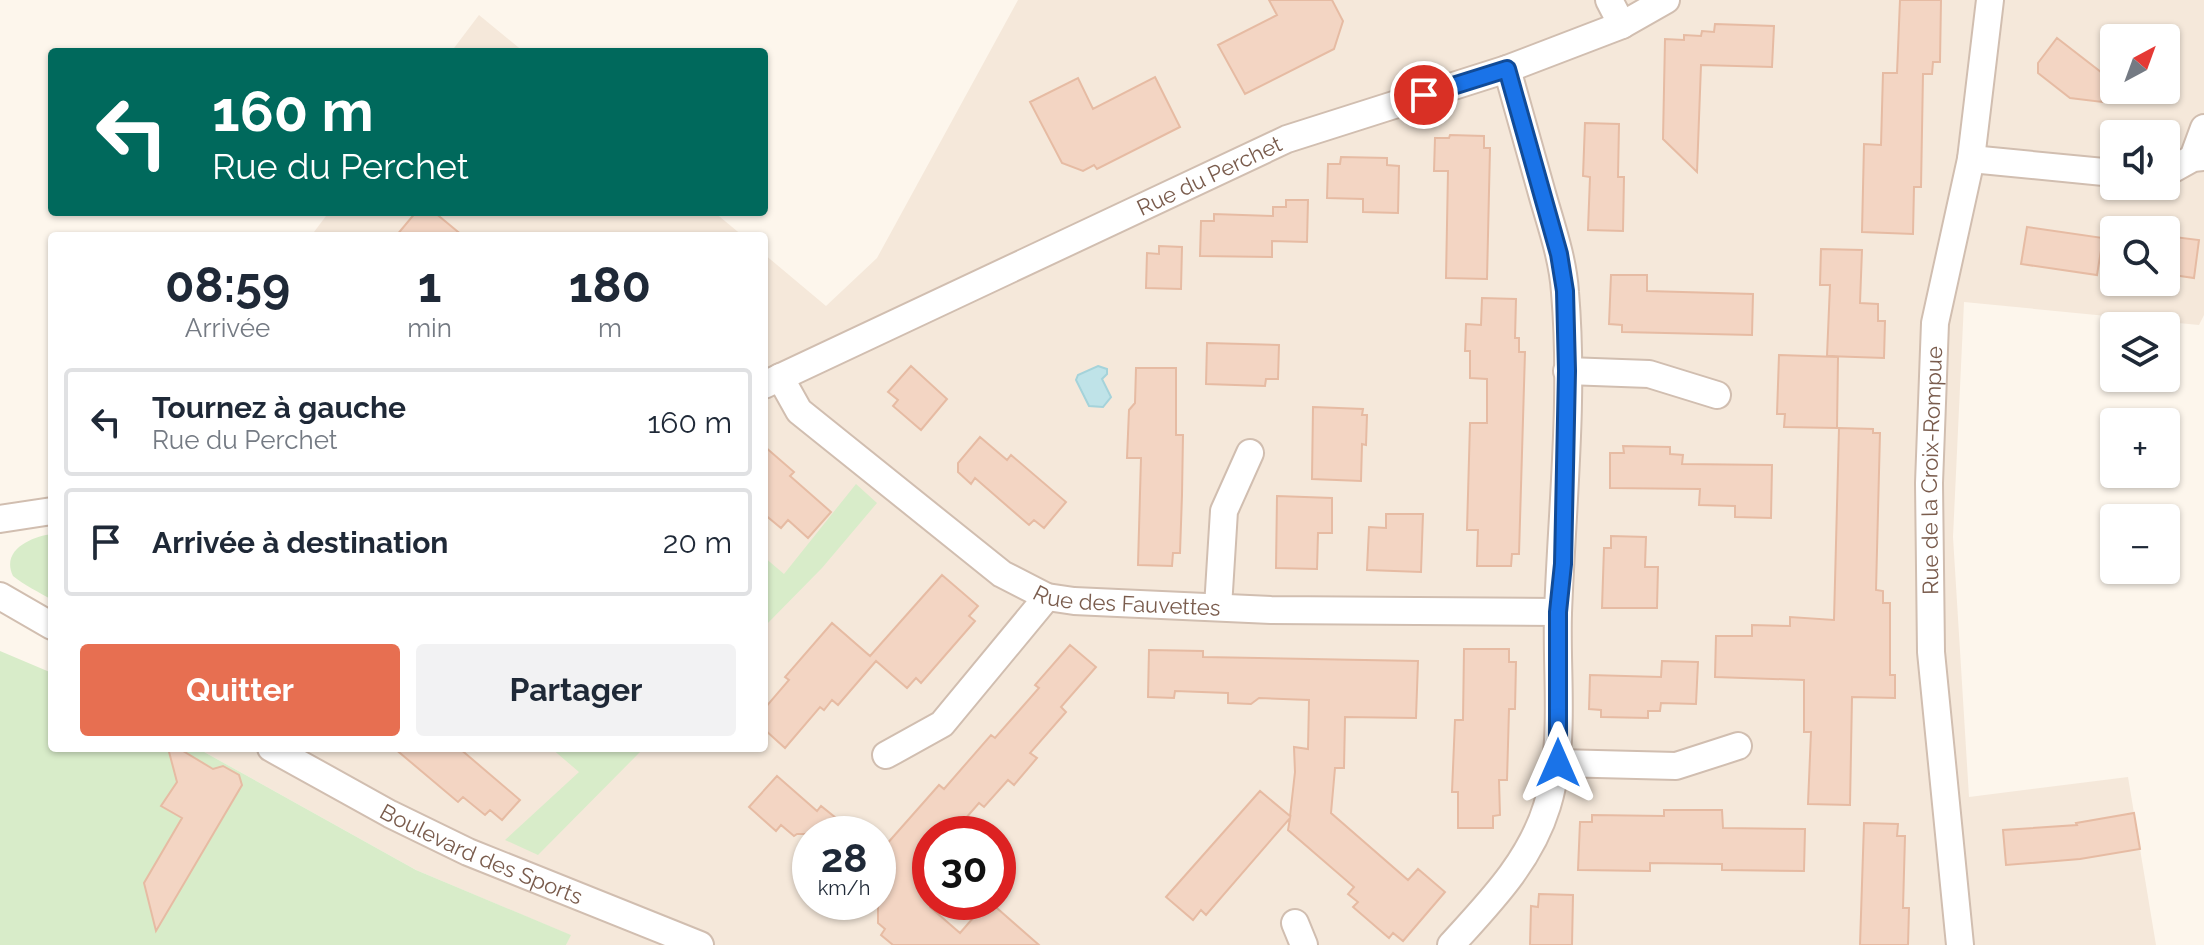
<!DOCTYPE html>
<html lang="fr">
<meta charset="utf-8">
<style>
body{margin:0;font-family:Raleway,sans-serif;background:#f2f2f3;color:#1f2937;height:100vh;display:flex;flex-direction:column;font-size:30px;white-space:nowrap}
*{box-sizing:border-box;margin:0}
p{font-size:26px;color:#747a83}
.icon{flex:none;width:44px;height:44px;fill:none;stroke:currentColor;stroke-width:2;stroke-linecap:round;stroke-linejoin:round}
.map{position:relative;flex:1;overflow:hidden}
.side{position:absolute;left:48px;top:232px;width:720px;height:520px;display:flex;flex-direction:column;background:#fff;border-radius:8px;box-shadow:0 2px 6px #0004}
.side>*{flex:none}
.banner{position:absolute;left:48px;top:48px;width:720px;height:168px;border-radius:8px;box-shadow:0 2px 6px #0004;background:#00695c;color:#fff;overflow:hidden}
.needle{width:52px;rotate:41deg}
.controls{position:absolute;left:2100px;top:24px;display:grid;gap:16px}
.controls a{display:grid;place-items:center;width:80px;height:80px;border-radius:8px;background:#fff;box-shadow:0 2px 6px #0004;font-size:40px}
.speed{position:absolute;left:792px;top:816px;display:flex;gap:16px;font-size:40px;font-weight:700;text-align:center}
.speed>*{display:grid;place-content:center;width:104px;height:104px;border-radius:50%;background:#fff;box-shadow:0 2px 6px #0004;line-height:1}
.speed small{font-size:20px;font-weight:400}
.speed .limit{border:12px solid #d22;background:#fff;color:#111}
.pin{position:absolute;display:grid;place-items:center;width:68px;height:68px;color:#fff;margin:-34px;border:4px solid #fff;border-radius:50%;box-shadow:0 2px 8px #0007}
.me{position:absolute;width:88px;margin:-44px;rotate:0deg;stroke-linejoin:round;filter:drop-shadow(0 0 6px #0008)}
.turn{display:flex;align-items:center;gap:28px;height:168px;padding:0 32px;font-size:36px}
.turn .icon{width:104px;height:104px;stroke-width:2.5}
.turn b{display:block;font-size:56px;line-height:68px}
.eta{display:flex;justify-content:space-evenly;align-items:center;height:136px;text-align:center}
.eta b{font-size:48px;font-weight:700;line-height:56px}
.action{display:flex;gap:16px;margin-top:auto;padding:16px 32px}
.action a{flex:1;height:92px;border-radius:8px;background:#e76f51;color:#fff;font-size:32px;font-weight:700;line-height:92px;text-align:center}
.action a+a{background:#f2f2f3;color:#1f2937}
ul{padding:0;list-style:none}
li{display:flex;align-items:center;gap:24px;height:108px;margin:0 16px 12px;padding:0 16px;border:4px solid #e0e1e3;border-radius:8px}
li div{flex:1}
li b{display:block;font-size:30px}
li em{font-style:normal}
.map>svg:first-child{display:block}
.residential{fill:#f5e8da;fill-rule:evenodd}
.green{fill:#d8ecc9}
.water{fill:#bfe3e8;stroke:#a5d3da;stroke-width:2}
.building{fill:#f3d5c3;stroke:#e6bba3;stroke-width:2}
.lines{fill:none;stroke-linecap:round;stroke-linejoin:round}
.street-casing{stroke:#d1beb0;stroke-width:30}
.street{stroke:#fff;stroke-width:26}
.route-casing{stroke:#114b97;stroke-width:20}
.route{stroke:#1a73e8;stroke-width:14}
.labels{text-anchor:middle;stroke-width:6;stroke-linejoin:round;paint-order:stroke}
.street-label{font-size:22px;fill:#7a5c4d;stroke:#fffaf3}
</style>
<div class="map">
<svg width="2204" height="945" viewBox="0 0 2204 945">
<rect width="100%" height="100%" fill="#fdf6ec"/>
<path class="residential" d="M1018,0H2204V315L2199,325L1964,302L1953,537L1969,797L2128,777L2156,945H566L570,935L416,870L197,748H764V254L826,306L877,258ZM2114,38H2166V90H2114ZM2114,134H2166V186H2114ZM2114,230H2166V282H2114ZM810,834H878V902H810ZM930,834H998V902H930Z
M479,15L524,52H451Z
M329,212H714L743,236H311Z"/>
<path class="green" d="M856,484L877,503L822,568L764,627V557L784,574Z
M52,534V600C39,592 24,585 13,576C0,549 34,536 52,534Z
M0,651L52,673V748H197L416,870L571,935L566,945H0Z
M551,748H644L538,855L505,840L579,772Z"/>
<path class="water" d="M1098,366L1107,369V374L1102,379L1111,397L1103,407L1089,406L1076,380L1078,375Z"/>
<path class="building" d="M1269,0H1332L1343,21L1334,49L1245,94L1218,45L1277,15Z
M1900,0H1941L1940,62H1933L1932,74H1923L1921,187H1914L1913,234L1862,232L1864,144L1881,145L1883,73H1897Z
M1715,24L1774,26L1772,67L1701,65L1697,172L1663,139L1665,39L1684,40V35L1701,36L1702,31L1714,32Z
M2057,38L2106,76L2102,102L2070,98L2038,73V63Z
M1155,77L1180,127L1097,169L1094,165L1083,171L1062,163L1030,102L1078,78L1093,109Z
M1585,123L1619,124L1618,177H1624L1623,231L1588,230L1590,177L1583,176Z
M1450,135L1484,136V148H1490L1487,279L1446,278L1448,171H1434L1435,138H1449Z
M1341,157L1387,158V165L1399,166L1398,213L1363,212V199L1327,198L1328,164H1340Z
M1286,200H1308L1307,242L1272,241V257L1200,256L1201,221H1214V214L1273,216V207H1286Z
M416,212H434L463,236H396Z
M2027,227L2103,238L2097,275L2021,264Z
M2166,236L2199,240L2194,278L2166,274Z
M1159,246L1182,247L1181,289L1146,288L1147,253L1159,254Z
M1821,249L1862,250L1860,303L1878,304V321H1885L1884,358L1827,356L1830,285H1820Z
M1611,275H1647V291L1753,294L1752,335L1622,332V325L1609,324Z
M1482,298L1516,299L1515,338H1519V352H1525L1519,554H1512L1511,566H1477L1478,530H1467L1470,423H1487V379L1470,378V351H1465L1466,324L1481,325Z
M1207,343L1279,345L1278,379H1266L1265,386L1206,384Z
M1779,355L1838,357L1837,428L1784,427L1785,414H1777Z
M911,366L947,399L921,430L893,406L898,400L888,392Z
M1136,368H1176V435H1183L1182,495L1180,553H1173L1172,566L1138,565L1141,458H1127L1129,410L1135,403Z
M1313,407L1363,409L1362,415H1367L1366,445L1362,444L1361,481L1312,479Z
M1839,428L1873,429V433H1880L1876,590L1883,591V603H1890V675H1895V698L1852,697L1850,805L1808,804L1811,732H1804V680L1715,677L1716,636H1752V625L1790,626V617L1834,620Z
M980,437L1007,460L1011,455L1066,502L1044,528L1034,520L1029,525L975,478L971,484L958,472V463Z
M764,446L794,472L790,476L831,512L808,538L788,520L781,528L764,514Z
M1623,446L1670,447V454L1683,455L1682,464L1772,465L1771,518L1735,517V506L1699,505L1700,489L1610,488V453H1624Z
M1277,496L1332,498V533H1318L1317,569L1276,568Z
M1386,514H1423L1421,572L1367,570L1369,527L1386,528Z
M1611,536L1646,537L1645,567H1658L1657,608H1602L1604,548H1611Z
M942,575L978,606L969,616L975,621L921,683L916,678L907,688L876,661L838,705L832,700L824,710L820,707L785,748L764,729V709L789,680L785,677L832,623L870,656Z
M1070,645L1096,667L1061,707L1066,712L1030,753L1037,758L1014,785L1008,780L984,807L979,803L952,834H930V907L960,933L987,902H990L1039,945H893L881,935L885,929L878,923V854L939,785L944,789L991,735L995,738L1039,688L1035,685Z
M1464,649H1509V662H1516L1515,709H1509L1507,780H1499L1500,815L1493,816V828H1458V792H1452L1455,720H1463Z
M1149,650L1203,651V657L1418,661L1416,718L1345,717L1344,768H1335L1331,813L1408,880L1418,869L1445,892L1403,941L1393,933L1389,938L1353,907L1358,902L1348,894L1354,887L1288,830L1290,818L1206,915L1201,910L1193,920L1166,897L1260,791L1290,816L1295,772L1294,747L1308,749L1309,700L1259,698L1251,704L1228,703V693L1175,691L1174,698L1148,697Z
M1662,661L1698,662L1696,704L1661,703L1660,711H1648V718L1601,717V710L1589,709L1590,675L1661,677Z
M168,748H178L213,769L223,766L239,775L242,785L156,931L144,883L182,818L161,806L177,782Z
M394,748H459L520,800L502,820L490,810L485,815L463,797L458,802Z
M777,776L817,811L821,806L856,834H797L794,836L781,825L776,831L749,807Z
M1664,810H1722L1723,828L1805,829L1804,871L1722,870V864L1650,863V871L1578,870L1580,822H1592V815L1664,816Z
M2134,813L2140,849L2080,859L2006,865L2003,830L2077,825L2076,823Z
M1864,823L1898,824L1897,836H1905L1903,908H1909L1908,945H1860Z
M1539,894L1573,895L1572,945H1530L1531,906L1538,907Z"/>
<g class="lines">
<g class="street-casing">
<g id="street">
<path d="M1609,0L1622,25"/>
<path d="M2193,158L2204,128"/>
<path d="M1971,159L2114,173"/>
<path d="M2166,173L2193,158L2204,157"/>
<path d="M1567,371L1649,374L1717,395"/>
<path id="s1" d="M780,377L799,411L1002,574L1047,597L1074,601L1271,610L1558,612"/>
<path id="s2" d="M764,385L1287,139L1507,69L1622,25L1666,0"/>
<path d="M0,519L52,511"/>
<path d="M0,596L52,626"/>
<path d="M1218,607L1224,511L1250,453"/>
<path id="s3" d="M271,748L390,814L468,852L700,945"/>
<path d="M886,755L942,724L1047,597"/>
<path d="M1558,763L1676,766L1738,746"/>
<path d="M1295,923L1304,945"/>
<path d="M1451,945C1489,903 1530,862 1547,806C1566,744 1556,677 1558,613C1562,507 1574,398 1565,292C1563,260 1552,228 1543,197C1531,154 1519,112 1507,69"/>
<path id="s4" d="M1960,945L1931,652L1929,483L1935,323L1971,159L1990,0"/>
</g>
</g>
<use href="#street" class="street"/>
</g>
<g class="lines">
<g class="route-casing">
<path id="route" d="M1424,95L1507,69L1559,254L1565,291L1567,371L1563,564L1558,612V763"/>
</g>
<use href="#route" class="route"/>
</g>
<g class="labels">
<g class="street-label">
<text dy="8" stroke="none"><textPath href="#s2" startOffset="492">Rue du Perchet</textPath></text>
<text dy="8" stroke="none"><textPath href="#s4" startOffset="476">Rue de la Croix-Rompue</textPath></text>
<text dy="8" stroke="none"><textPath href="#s1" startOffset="430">Rue des Fauvettes</textPath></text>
<text dy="8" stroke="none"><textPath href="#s3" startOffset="236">Boulevard des Sports</textPath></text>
</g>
</g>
</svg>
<div class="controls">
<a><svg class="needle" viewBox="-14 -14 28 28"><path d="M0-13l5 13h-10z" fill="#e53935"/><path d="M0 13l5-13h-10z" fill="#747a83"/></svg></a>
<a><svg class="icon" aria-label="sound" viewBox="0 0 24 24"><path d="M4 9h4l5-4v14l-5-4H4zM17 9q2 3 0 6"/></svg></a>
<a><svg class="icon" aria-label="search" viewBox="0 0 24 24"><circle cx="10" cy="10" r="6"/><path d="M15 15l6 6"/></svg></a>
<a><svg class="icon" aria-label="layers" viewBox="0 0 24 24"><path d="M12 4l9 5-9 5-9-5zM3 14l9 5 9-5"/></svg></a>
<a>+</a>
<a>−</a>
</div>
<div class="speed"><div>28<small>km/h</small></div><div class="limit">30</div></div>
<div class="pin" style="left:1424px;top:95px;background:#d93025"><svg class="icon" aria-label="arrive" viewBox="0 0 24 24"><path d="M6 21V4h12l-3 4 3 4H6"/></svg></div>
<svg class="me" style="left:1558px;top:763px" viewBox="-20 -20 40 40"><path d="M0-17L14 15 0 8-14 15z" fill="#1a73e8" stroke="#fff" stroke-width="4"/></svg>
<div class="banner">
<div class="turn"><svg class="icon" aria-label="left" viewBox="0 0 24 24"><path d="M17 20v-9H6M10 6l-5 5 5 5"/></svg><div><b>160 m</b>Rue du Perchet</div></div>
</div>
<section class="side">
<div class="eta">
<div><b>08:59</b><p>Arrivée</p></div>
<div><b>1</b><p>min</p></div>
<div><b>180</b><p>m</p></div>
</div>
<ul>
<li><svg class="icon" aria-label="left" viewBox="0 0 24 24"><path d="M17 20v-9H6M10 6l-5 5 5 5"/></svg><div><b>Tournez à gauche</b><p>Rue du Perchet</p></div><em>160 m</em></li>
<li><svg class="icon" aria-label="arrive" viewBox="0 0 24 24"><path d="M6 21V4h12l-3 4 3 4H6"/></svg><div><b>Arrivée à destination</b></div><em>20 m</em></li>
</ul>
<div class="action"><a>Quitter</a><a>Partager</a></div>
</section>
</div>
